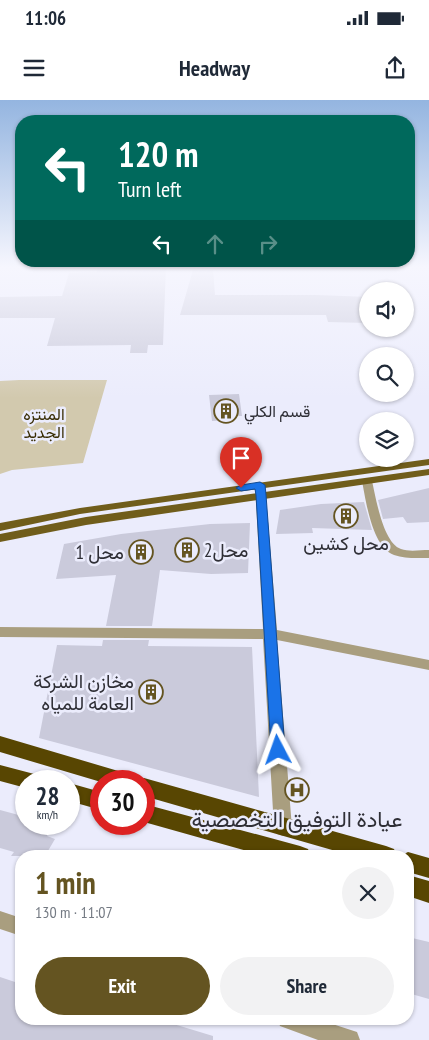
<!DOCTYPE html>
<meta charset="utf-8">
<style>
body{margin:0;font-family:"PT Sans Narrow",Vazirmatn,sans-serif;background:#f2f2f3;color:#1f2937;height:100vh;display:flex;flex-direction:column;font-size:19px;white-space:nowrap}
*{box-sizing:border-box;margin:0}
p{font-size:16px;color:#747a83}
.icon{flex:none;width:28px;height:28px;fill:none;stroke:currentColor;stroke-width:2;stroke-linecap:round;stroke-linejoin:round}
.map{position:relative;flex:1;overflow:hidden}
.drawer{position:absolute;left:15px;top:750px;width:399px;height:175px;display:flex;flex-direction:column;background:#fff;border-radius:20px;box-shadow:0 1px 4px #0004}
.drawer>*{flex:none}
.top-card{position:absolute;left:15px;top:15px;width:400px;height:152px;border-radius:20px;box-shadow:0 1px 4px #0004;background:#00695c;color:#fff;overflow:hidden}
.buttons{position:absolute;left:359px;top:182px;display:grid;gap:10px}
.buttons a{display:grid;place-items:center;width:55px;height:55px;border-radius:50%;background:#fff;box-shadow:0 1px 4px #0004;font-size:25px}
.speed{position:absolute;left:15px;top:670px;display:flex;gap:10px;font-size:25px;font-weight:700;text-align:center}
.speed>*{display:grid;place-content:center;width:65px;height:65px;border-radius:50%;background:#fff;box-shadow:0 1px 4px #0004;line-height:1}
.speed small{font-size:12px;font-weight:400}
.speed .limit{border:8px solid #d22;background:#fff;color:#111}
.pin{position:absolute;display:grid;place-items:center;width:42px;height:42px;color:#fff;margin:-51px -21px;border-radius:50% 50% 50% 0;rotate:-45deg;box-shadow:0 0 5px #0007}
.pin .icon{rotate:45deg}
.me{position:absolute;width:55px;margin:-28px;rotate:356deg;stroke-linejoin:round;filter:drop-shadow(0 0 4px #0008)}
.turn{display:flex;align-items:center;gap:18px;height:105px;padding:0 20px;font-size:22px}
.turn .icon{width:65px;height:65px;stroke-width:2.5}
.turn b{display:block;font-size:35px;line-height:42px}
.lanes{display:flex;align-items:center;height:48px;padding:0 20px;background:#0003;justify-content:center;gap:25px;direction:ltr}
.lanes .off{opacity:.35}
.round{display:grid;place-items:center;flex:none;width:52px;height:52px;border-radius:26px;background:#f2f2f3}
.summary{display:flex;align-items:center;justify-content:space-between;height:85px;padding:0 20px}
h1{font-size:30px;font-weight:800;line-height:38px;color:#645421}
.cta{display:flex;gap:10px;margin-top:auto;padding:10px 20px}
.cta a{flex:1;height:58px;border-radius:30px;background:#645421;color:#fff;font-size:20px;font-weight:800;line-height:58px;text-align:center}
.cta a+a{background:#f2f2f3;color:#1f2937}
.status{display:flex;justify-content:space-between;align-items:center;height:35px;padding:0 25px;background:#fff;direction:ltr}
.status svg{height:14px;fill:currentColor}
header{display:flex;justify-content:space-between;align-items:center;height:65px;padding:0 20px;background:#fff;font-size:22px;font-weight:800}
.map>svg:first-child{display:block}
.green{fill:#d2c9ae}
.building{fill:#cacadb}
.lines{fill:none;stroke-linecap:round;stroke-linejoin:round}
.street{fill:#a99e7f;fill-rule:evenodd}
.primary{fill:#705d1b;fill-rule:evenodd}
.highway{fill:#584602;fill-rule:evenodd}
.route{fill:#1a73e8;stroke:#114b97}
.labels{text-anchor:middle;stroke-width:5;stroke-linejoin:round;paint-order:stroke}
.far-poi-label{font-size:16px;fill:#2f2f36;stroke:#ebecfc;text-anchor:start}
.far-park-label{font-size:16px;fill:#392d05;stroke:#ebecfc}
.poi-label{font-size:19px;fill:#2f2f36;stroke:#ebecfc;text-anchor:end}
.near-poi-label{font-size:22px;fill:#2f2f36;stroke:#ebecfc}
</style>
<div class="status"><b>11:06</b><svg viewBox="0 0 49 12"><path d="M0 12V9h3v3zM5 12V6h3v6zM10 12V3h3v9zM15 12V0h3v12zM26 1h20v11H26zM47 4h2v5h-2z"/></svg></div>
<header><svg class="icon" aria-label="menu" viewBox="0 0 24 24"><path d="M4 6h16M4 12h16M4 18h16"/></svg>Headway<svg class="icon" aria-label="share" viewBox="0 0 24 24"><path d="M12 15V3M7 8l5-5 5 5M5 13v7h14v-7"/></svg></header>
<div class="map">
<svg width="429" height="940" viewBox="0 0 429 940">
<rect width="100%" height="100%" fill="#ebecfc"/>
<path class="green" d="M19,280H107L83,363L12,370L0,374V281Z"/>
<path class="building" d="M98,166H166L163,245H148L147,253H130L131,245L47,246L55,218H0V197L62,196L69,173L97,172Z
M193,170H213L215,195H317L368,197V223L328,222L326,215H180Z
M239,294L242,316H229V320L212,321L209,295Z
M429,388V422L407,423L403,417L383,419L378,400Z
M364,402L372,430L312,428L313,433L276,434L280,410L321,404Z
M250,423L248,473L211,474L160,470L152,526H106L116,475L56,479L64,444L121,434L210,424Z
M103,540H149L148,546L252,547L259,697L39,638L57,545L102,546Z
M0,710L26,717V724H54L47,736L55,739L45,756H11L14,752L0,748Z
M408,837L429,842V899L408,893Z
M0,877L21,884V919H157L213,936V940H0Z"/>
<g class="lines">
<path class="street" d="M367,378L372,381C376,398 383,443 401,449C409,452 420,450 429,450V458C417,458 405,459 394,455C372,447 366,401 362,381Z
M260,382L265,385L277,530L429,560V570L277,540L292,728L289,734L283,736L277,734L274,728L263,539L0,537V527L263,529L255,385Z
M0,811L21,818V836L0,829Z
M277,919H317L357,932L360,940H318L280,926Z"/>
<path class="primary" d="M429,359V365L80,414L0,431V423L80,408Z
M429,369V375L86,425L0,442V434L86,417Z"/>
<path class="highway" d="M0,636L125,673L132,675L135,681L101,682L0,652Z
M0,665L38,675L41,681H26V688L0,681Z
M144,678L386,746L394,749L397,756H353L144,696V681H137Z
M69,683L101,692V710L69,701Z
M144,704L300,746L308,749L311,756H265L144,722Z
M408,752L429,758V778L408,772V756H400Z
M408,775L429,781V803L408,796Z"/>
</g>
<linearGradient id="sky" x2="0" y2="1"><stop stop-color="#94b5e0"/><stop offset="0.56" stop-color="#f6f6fe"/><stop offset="1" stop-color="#f6f6fe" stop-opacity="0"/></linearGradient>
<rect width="429" height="298" fill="url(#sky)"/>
<path class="route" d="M260,382L265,385L266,395L285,650L283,655L278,657L273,655L271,650L256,395L255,389L241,391L236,388L241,385Z"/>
<defs>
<g id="building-ring" transform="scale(1.25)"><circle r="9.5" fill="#ebecfc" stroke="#645421" stroke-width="1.5"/><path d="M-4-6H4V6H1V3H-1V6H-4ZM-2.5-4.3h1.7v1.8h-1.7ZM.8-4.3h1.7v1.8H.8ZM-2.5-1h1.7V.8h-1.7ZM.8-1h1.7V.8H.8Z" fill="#645421"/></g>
<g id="hospital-ring" transform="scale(1.25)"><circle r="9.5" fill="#ebecfc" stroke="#645421" stroke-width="1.5"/><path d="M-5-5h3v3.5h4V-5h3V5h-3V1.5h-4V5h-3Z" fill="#645421"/></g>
</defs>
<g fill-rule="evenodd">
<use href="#building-ring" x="226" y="311"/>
<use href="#building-ring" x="346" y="416"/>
<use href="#building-ring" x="187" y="450"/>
<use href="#building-ring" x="141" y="452"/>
<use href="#building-ring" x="151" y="592"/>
<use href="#hospital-ring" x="297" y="690"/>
</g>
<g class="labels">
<g class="far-poi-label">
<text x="244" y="317">قسم الكلي</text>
</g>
<g class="far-park-label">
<text x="44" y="320">المنتزه<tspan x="44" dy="18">الجديد</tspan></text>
</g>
<g class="poi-label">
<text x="346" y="450" text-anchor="middle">محل كشين</text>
<text x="204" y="457" text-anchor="start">محل2</text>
<text x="124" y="459">محل 1</text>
<text x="134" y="588">مخازن الشركة<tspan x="134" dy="22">العامة للمياه</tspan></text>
</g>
<g class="near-poi-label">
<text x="297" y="727">عيادة التوفيق التخصصية</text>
</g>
</g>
</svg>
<div class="buttons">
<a><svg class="icon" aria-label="sound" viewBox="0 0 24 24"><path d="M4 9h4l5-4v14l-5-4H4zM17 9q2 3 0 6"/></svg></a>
<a><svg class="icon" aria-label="search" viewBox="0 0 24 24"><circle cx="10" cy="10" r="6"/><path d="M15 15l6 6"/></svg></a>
<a><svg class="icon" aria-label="layers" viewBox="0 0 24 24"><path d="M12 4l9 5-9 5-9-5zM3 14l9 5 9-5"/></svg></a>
</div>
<div class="speed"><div>28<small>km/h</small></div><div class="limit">30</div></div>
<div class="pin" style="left:241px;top:388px;background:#d93025"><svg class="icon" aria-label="arrive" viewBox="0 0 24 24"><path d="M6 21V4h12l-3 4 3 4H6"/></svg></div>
<svg class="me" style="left:278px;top:650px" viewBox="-20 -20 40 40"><path d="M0-17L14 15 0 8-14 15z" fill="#1a73e8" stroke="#fff" stroke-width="4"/></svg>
<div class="top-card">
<div class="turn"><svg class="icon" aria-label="left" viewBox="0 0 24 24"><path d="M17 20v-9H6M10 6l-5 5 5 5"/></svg><div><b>120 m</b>Turn left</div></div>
<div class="lanes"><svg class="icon" aria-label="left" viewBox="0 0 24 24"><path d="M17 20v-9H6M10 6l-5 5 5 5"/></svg><svg class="icon off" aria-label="ahead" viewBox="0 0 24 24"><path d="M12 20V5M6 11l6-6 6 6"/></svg><svg class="icon off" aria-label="right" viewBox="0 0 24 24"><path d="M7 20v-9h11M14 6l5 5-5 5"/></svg></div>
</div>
<section class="drawer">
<div class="summary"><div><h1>1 min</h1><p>130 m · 11:07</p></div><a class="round"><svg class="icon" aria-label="close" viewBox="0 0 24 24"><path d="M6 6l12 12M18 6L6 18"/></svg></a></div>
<div class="cta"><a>Exit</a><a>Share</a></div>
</section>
</div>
